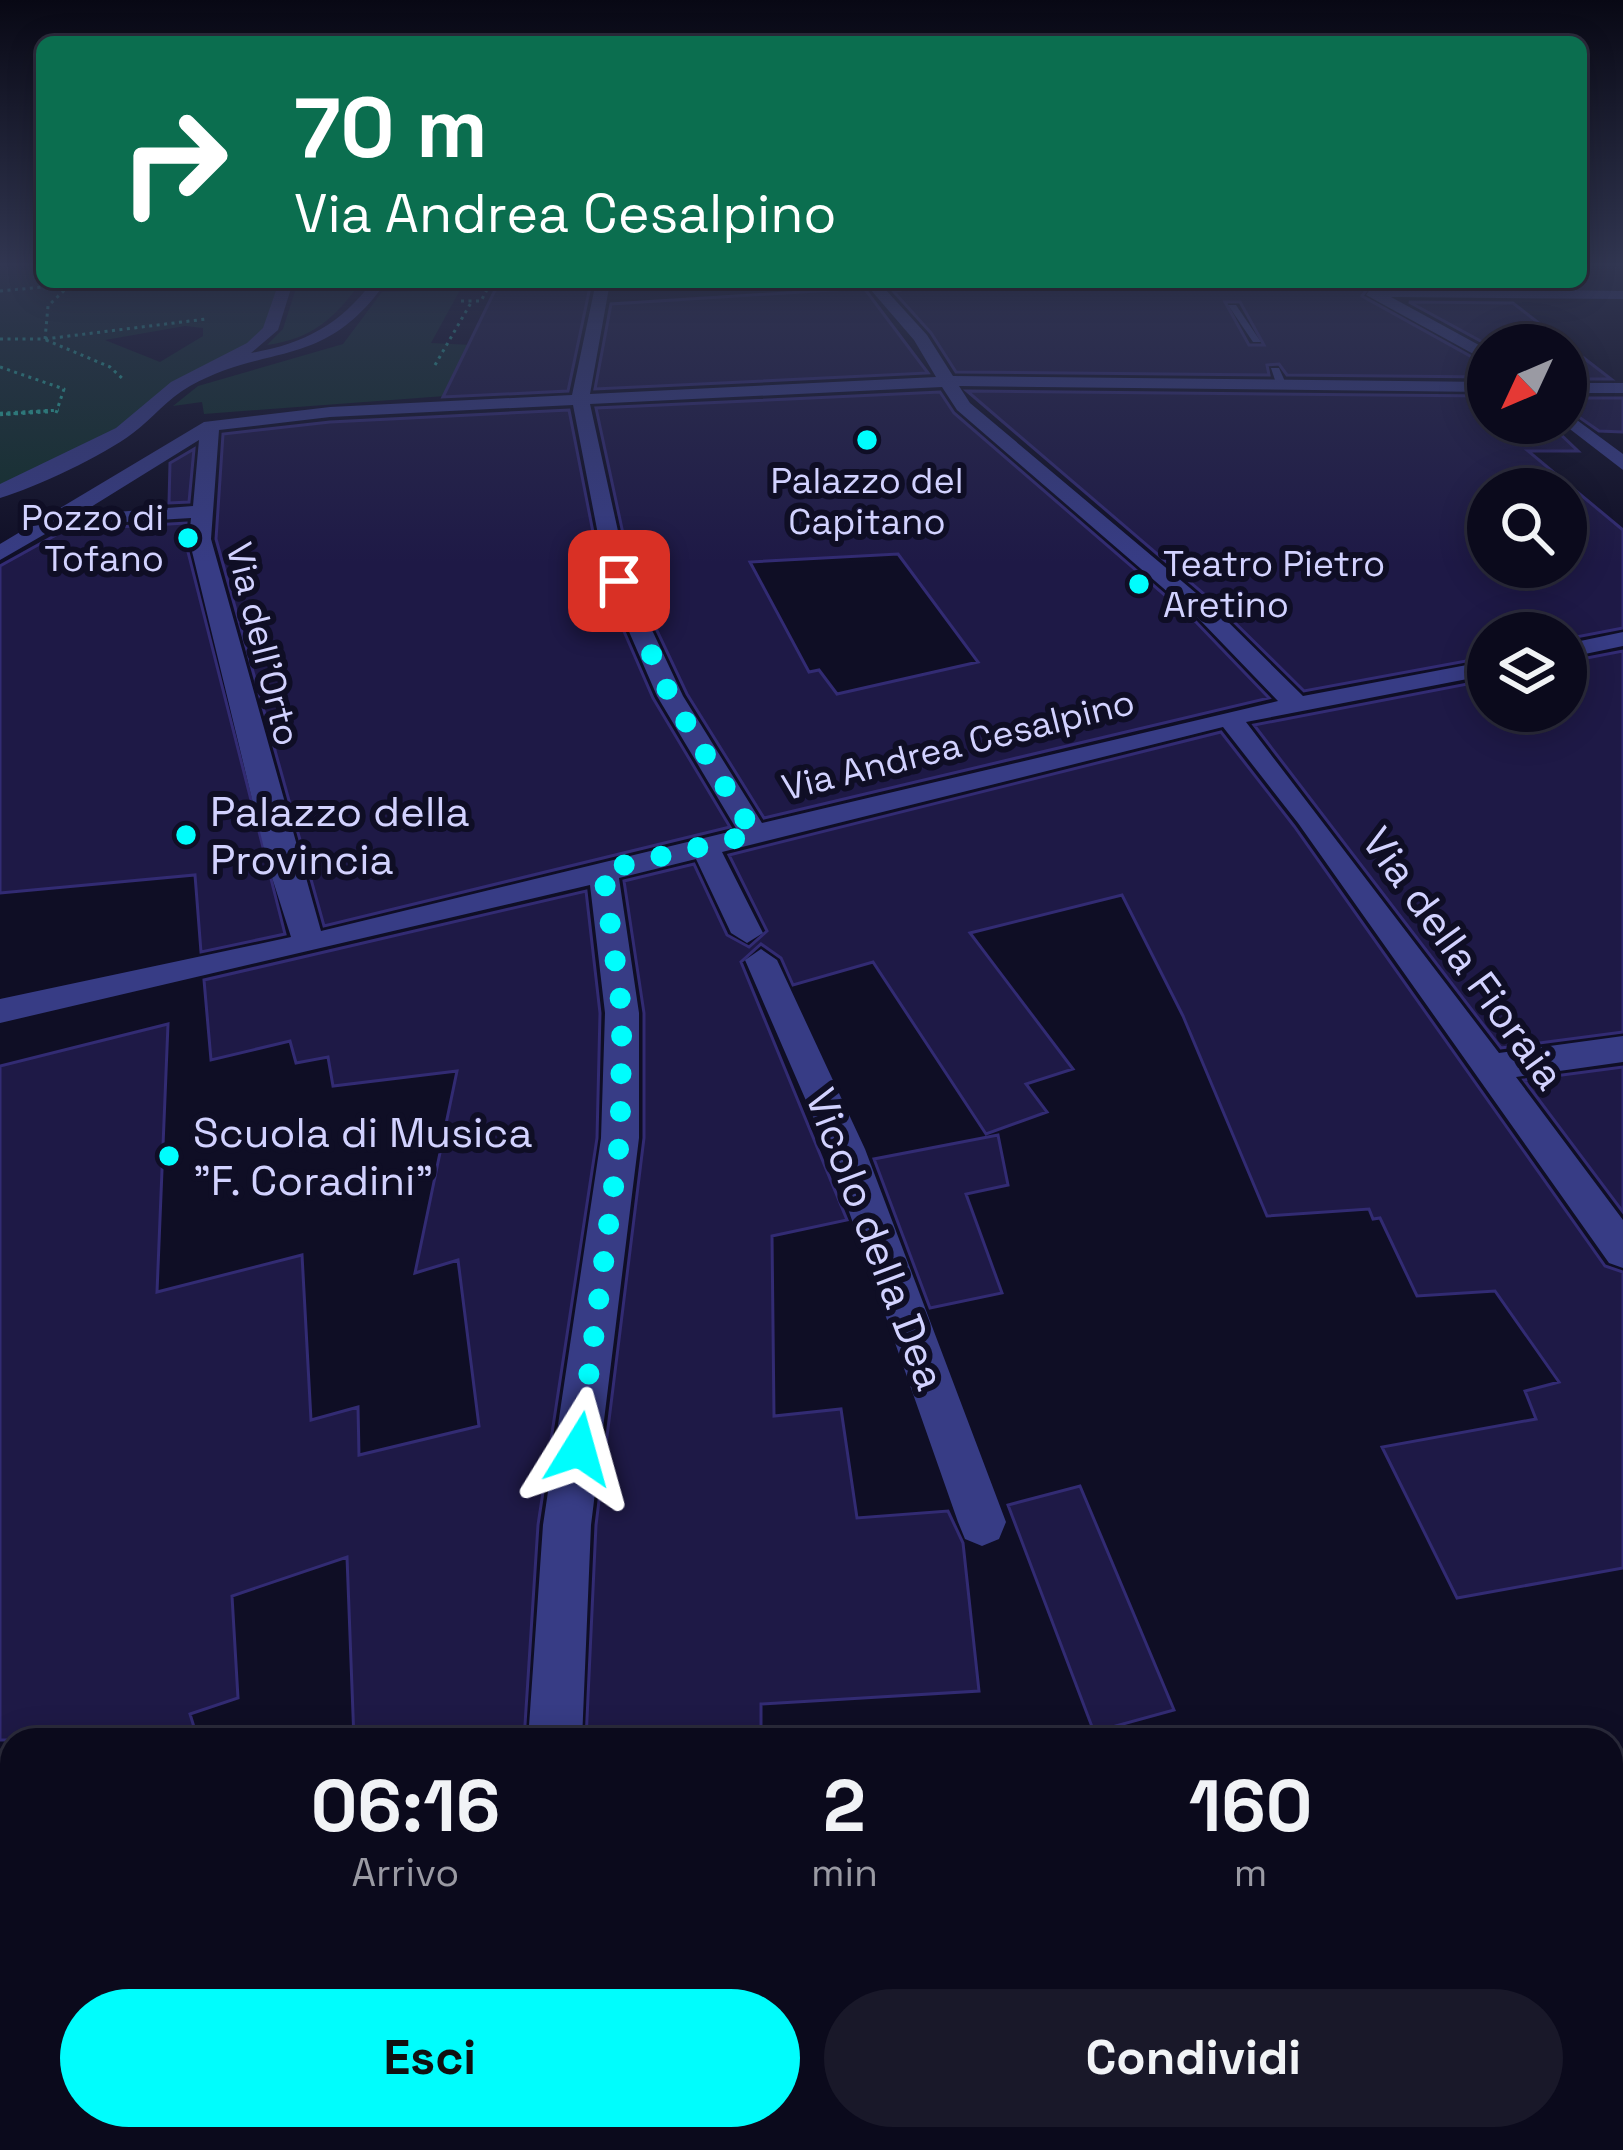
<!DOCTYPE html>
<html lang="it">
<style>
body{margin:0;font-family:"Space Grotesk",sans-serif;background:#191829;color:#f1f3f6;height:100vh;display:flex;flex-direction:column;font-size:45px;white-space:nowrap}
*{box-sizing:border-box;margin:0}
p{font-size:39px;color:#9a9aa3}
.icon{flex:none;width:66px;height:66px;fill:none;stroke:currentColor;stroke-width:2;stroke-linecap:round;stroke-linejoin:round}
.map{position:relative;flex:1;overflow:hidden}
.drawer{position:absolute;left:0px;top:1728px;width:1623px;height:423px;display:flex;flex-direction:column;background:#0b0a1c;border-radius:36px 36px 0 0;box-shadow:0 6px 30px #0003,0 0 0 3px #2b2b3b}
.drawer>*{flex:none}
.banner{position:absolute;left:36px;top:36px;width:1551px;height:252px;border-radius:18px;box-shadow:0 6px 30px #0003,0 0 0 3px #2b2b3b;background:#0b6e4f;color:#fff;overflow:hidden}
.needle{width:78px;rotate:226deg}
.buttons{position:absolute;left:1467px;top:324px;display:grid;gap:24px}
.buttons a{display:grid;place-items:center;width:120px;height:120px;border-radius:50%;background:#0b0a1c;box-shadow:0 6px 30px #0003,0 0 0 3px #2b2b3b;font-size:60px}
.pin{position:absolute;display:grid;place-items:center;width:102px;height:102px;color:#fff;margin:-51px;border-radius:24px;box-shadow:0 6px 18px #0006}
.me{position:absolute;width:132px;margin:-66px;rotate:8deg;stroke-linejoin:round;filter:drop-shadow(0 0 9px #0008)}
.turn{display:flex;align-items:center;gap:42px;height:252px;padding:0 60px;font-size:54px}
.turn .icon{width:156px;height:156px;stroke-width:2.5}
.turn b{display:block;font-size:84px;line-height:102px}
.eta{display:flex;justify-content:space-evenly;align-items:center;height:204px;text-align:center}
.eta b{font-size:72px;font-weight:800;line-height:84px}
.primary-button{display:flex;gap:24px;margin-top:auto;padding:24px 60px}
.primary-button a{flex:1;height:138px;border-radius:72px;background:#00fdfd;color:#111;font-size:48px;font-weight:800;line-height:138px;text-align:center}
.primary-button a+a{background:#191829;color:#f1f3f6}
.map>svg:first-child{display:block}
.green{fill:#112f2b;fill-rule:evenodd}
.building{fill:#1e1946;stroke:#322b73;stroke-width:3;fill-rule:evenodd}
.lines{fill:none;stroke-linecap:round;stroke-linejoin:round}
.path-far1{stroke:#2bbaa3;stroke-width:3;stroke-dasharray:3 4.5;stroke-linecap:butt}
.path{stroke:#2bbaa3;stroke-width:4.5;stroke-dasharray:3 4.5;stroke-linecap:butt}
.lane{fill:#373c85;fill-rule:evenodd}
.street{fill:#373c85;fill-rule:evenodd}
.route{stroke:#00fdfd;stroke-width:21;stroke-dasharray:0 37.8}
.poi-dot{fill:#00fdfd;stroke:#0f0e25;stroke-width:4.5}
.labels{text-anchor:middle;stroke-width:12;stroke-linejoin:round;paint-order:stroke}
.far-poi-label{font-size:36px;fill:#d2d2ff;stroke:#0f0e25}
.far-street-label{font-size:36px;fill:#d2d2ff;stroke:#0f0e25}
.poi-label{font-size:42px;fill:#d2d2ff;stroke:#0f0e25;text-anchor:start}
.street-label{font-size:42px;fill:#d2d2ff;stroke:#0f0e25}
</style>
<div class="map">
<svg width="1623" height="2150" viewBox="0 0 1623 2150">
<rect width="100%" height="100%" fill="#0f0e25"/>
<path class="green" d="M0,262H42V282H286L270,330L177,386L123,432L0,492ZM185,326L203,328V336L160,362L105,340Z
M298,282H361C335,318 312,339 267,345L283,329Z
M460,290L431,343L492,346L445,396L204,414L202,402L173,406L198,386L343,344L382,292Z"/>
<path class="building" d="M499,282H591L568,391L443,397Z
M926,282H1487L1491,285L1371,284L1362,296L1488,366V377L1287,375L1279,364L1267,365L1269,375L956,372L931,333L894,292ZM1225,302H1240L1264,345H1249Z
M864,288L928,373L595,389L611,304Z
M1409,302L1513,303L1611,379H1566V345H1488Z
M967,391L1488,396V423H1558L1563,430L1555,429L1578,451H1528L1623,530V628L1566,639V633H1488V657L1304,691L1218,606ZM1488,489H1566V567H1488Z
M940,392L954,413L1196,622L1269,698L764,818L687,694L633,580L596,408ZM898,554L978,662L837,694L819,670L809,672L750,562Z
M1566,398H1623V432L1599,431L1566,408Z
M569,410L603,583L653,698L730,827L324,926L216,539L223,434L330,422Z
M194,449L189,502L169,503L170,463Z
M186,523L185,540L285,934L201,952L195,875L0,893V566L65,530Z
M1623,651V1032L1501,1048L1254,725L1488,680V711H1566V662Z
M1221,732L1294,826L1605,1266L1623,1272V1568L1457,1598L1382,1447L1536,1419L1525,1391L1559,1382L1495,1291L1417,1296L1380,1218L1373,1219L1369,1209L1267,1216L1183,1016L1122,895L970,933L1073,1069L1026,1084L1047,1112L986,1134L873,962L793,985L781,958L761,944L741,962L847,1220L772,1236L774,1416L841,1409L857,1518L948,1511L963,1543L979,1691L761,1704V1740H586L596,1525L644,1138V1013L624,881L694,864L727,935L749,947L767,931L729,855Z
M586,891L600,1013L597,1138L538,1525L524,1740H354L347,1557L232,1596L238,1698L190,1714L198,1740H0V1066L168,1024L157,1292L302,1255L311,1420L358,1407L359,1455L479,1426L458,1260L415,1273L457,1071L333,1086L328,1057L296,1063L290,1041L211,1060L204,980Z
M1623,1067V1212L1524,1080Z
M998,1135L1008,1185L966,1194L1002,1293L930,1308L874,1159Z
M1080,1486L1174,1710L1094,1732L1008,1505Z"/>
<g class="lines">
<path class="path-far1" d="M417,287L469,286
M0,291L65,285
M461,301H481L491,282
M0,339H45L206,319
M45,339L48,306L73,282
M46,340L110,367L123,379
M435,365L472,301
M0,367L64,389L56,413
M6,414L59,410"/>
<path class="path" d="M0,414L51,411"/>
<path class="lane" d="M1228,305H1236L1261,342H1253Z
M1271,368H1279L1287,386H1277Z"/>
<path class="street" d="M279,282H293L278,330L251,353C303,344 340,325 372,282H386C323,371 269,342 190,386C168,398 152,419 133,433C103,456 36,487 0,498V484L116,428L171,382L247,343L263,328Z
M596,282H610L590,394L936,377L914,340L864,282H922L885,289L927,335L953,376L1488,382V392L959,386L970,403L1215,609L1303,696L1488,661V675L1246,722L1499,1053L1623,1036V1062L1516,1077L1623,1220V1268L1609,1263L1298,823L1223,727L722,852L763,933L747,943L731,933L696,859L619,878L639,1013V1138L591,1525L582,1740H528L543,1525L601,1138L605,1013L590,885L0,1023V999L291,937L268,865L189,539L191,518L59,526L0,560V544L204,422L330,407L572,395ZM942,387L957,410L1199,619L1278,701L762,823L683,696L629,581L590,404ZM573,405L607,581L657,696L737,830L321,931L211,539L219,430L330,417ZM199,440L193,506L78,515Z
M1371,288L1623,291V299L1391,297L1488,350V362L1366,295Z
M1566,383H1623V393H1566Z
M1566,412L1623,454V470L1562,423Z
M1623,632V646L1566,658V644Z
M761,949L777,960L865,1149L1006,1522L999,1539L982,1546L965,1539L958,1522L827,1149L745,960Z
M499,2139H565L564,2150H498Z"/>
</g>
<linearGradient id="sky" x2="0" y2="1"><stop stop-color="#080814"/><stop offset="0.47" stop-color="#313651"/><stop offset="1" stop-color="#313651" stop-opacity="0"/></linearGradient>
<rect width="1623" height="563" fill="url(#sky)"/>
<g class="lines">
<path class="route" d="M579,1449L620,1138L622,1012L603,870L754,834L670,696L619,581"/>
</g>
<g class="poi-dot">
<circle cx="867" cy="440" r="12"/>
<circle cx="188" cy="538" r="12"/>
<circle cx="1139" cy="584" r="12"/>
<circle cx="186" cy="835" r="12"/>
<circle cx="169" cy="1156" r="12"/>
</g>
<g class="labels">
<g class="far-poi-label">
<text x="867" y="493">Palazzo del<tspan x="867" dy="41">Capitano</tspan></text>
<text x="164" y="530" text-anchor="end">Pozzo di<tspan x="164" dy="41">Tofano</tspan></text>
<text x="1163" y="576" text-anchor="start">Teatro Pietro<tspan x="1163" dy="41">Aretino</tspan></text>
</g>
<g class="far-street-label">
<text transform="translate(264 644) rotate(76)" y="13">Via dell'Orto</text>
<text transform="translate(958 744) rotate(-14)" y="13">Via Andrea Cesalpino</text>
</g>
<g class="poi-label">
<text x="210" y="826">Palazzo della<tspan x="210" dy="48">Provincia</tspan></text>
<text x="193" y="1147">Scuola di Musica<tspan x="193" dy="48">"F. Coradini"</tspan></text>
</g>
<g class="street-label">
<text transform="translate(1464 958) rotate(54)" y="15">Via della Fioraia</text>
<text transform="translate(876 1239) rotate(69)" y="15">Vicolo della Dea</text>
</g>
</g>
</svg>
<div class="buttons">
<a><svg class="needle" viewBox="-14 -14 28 28"><path d="M0-13l5 13h-10z" fill="#e53935"/><path d="M0 13l5-13h-10z" fill="#9a9aa3"/></svg></a>
<a><svg class="icon" aria-label="search" viewBox="0 0 24 24"><circle cx="10" cy="10" r="6"/><path d="M15 15l6 6"/></svg></a>
<a><svg class="icon" aria-label="layers" viewBox="0 0 24 24"><path d="M12 4l9 5-9 5-9-5zM3 14l9 5 9-5"/></svg></a>
</div>
<div class="pin" style="left:619px;top:581px;background:#d93025"><svg class="icon" aria-label="arrive" viewBox="0 0 24 24"><path d="M6 21V4h12l-3 4 3 4H6"/></svg></div>
<svg class="me" style="left:579px;top:1449px" viewBox="-20 -20 40 40"><path d="M0-17L14 15 0 8-14 15z" fill="#00fdfd" stroke="#fff" stroke-width="4"/></svg>
<div class="banner">
<div class="turn"><svg class="icon" aria-label="right" viewBox="0 0 24 24"><path d="M7 20v-9h11M14 6l5 5-5 5"/></svg><div><b>70 m</b>Via Andrea Cesalpino</div></div>
</div>
<section class="drawer">
<div class="eta">
<div><b>06:16</b><p>Arrivo</p></div>
<div><b>2</b><p>min</p></div>
<div><b>160</b><p>m</p></div>
</div>
<div class="primary-button"><a>Esci</a><a>Condividi</a></div>
</section>
</div>
